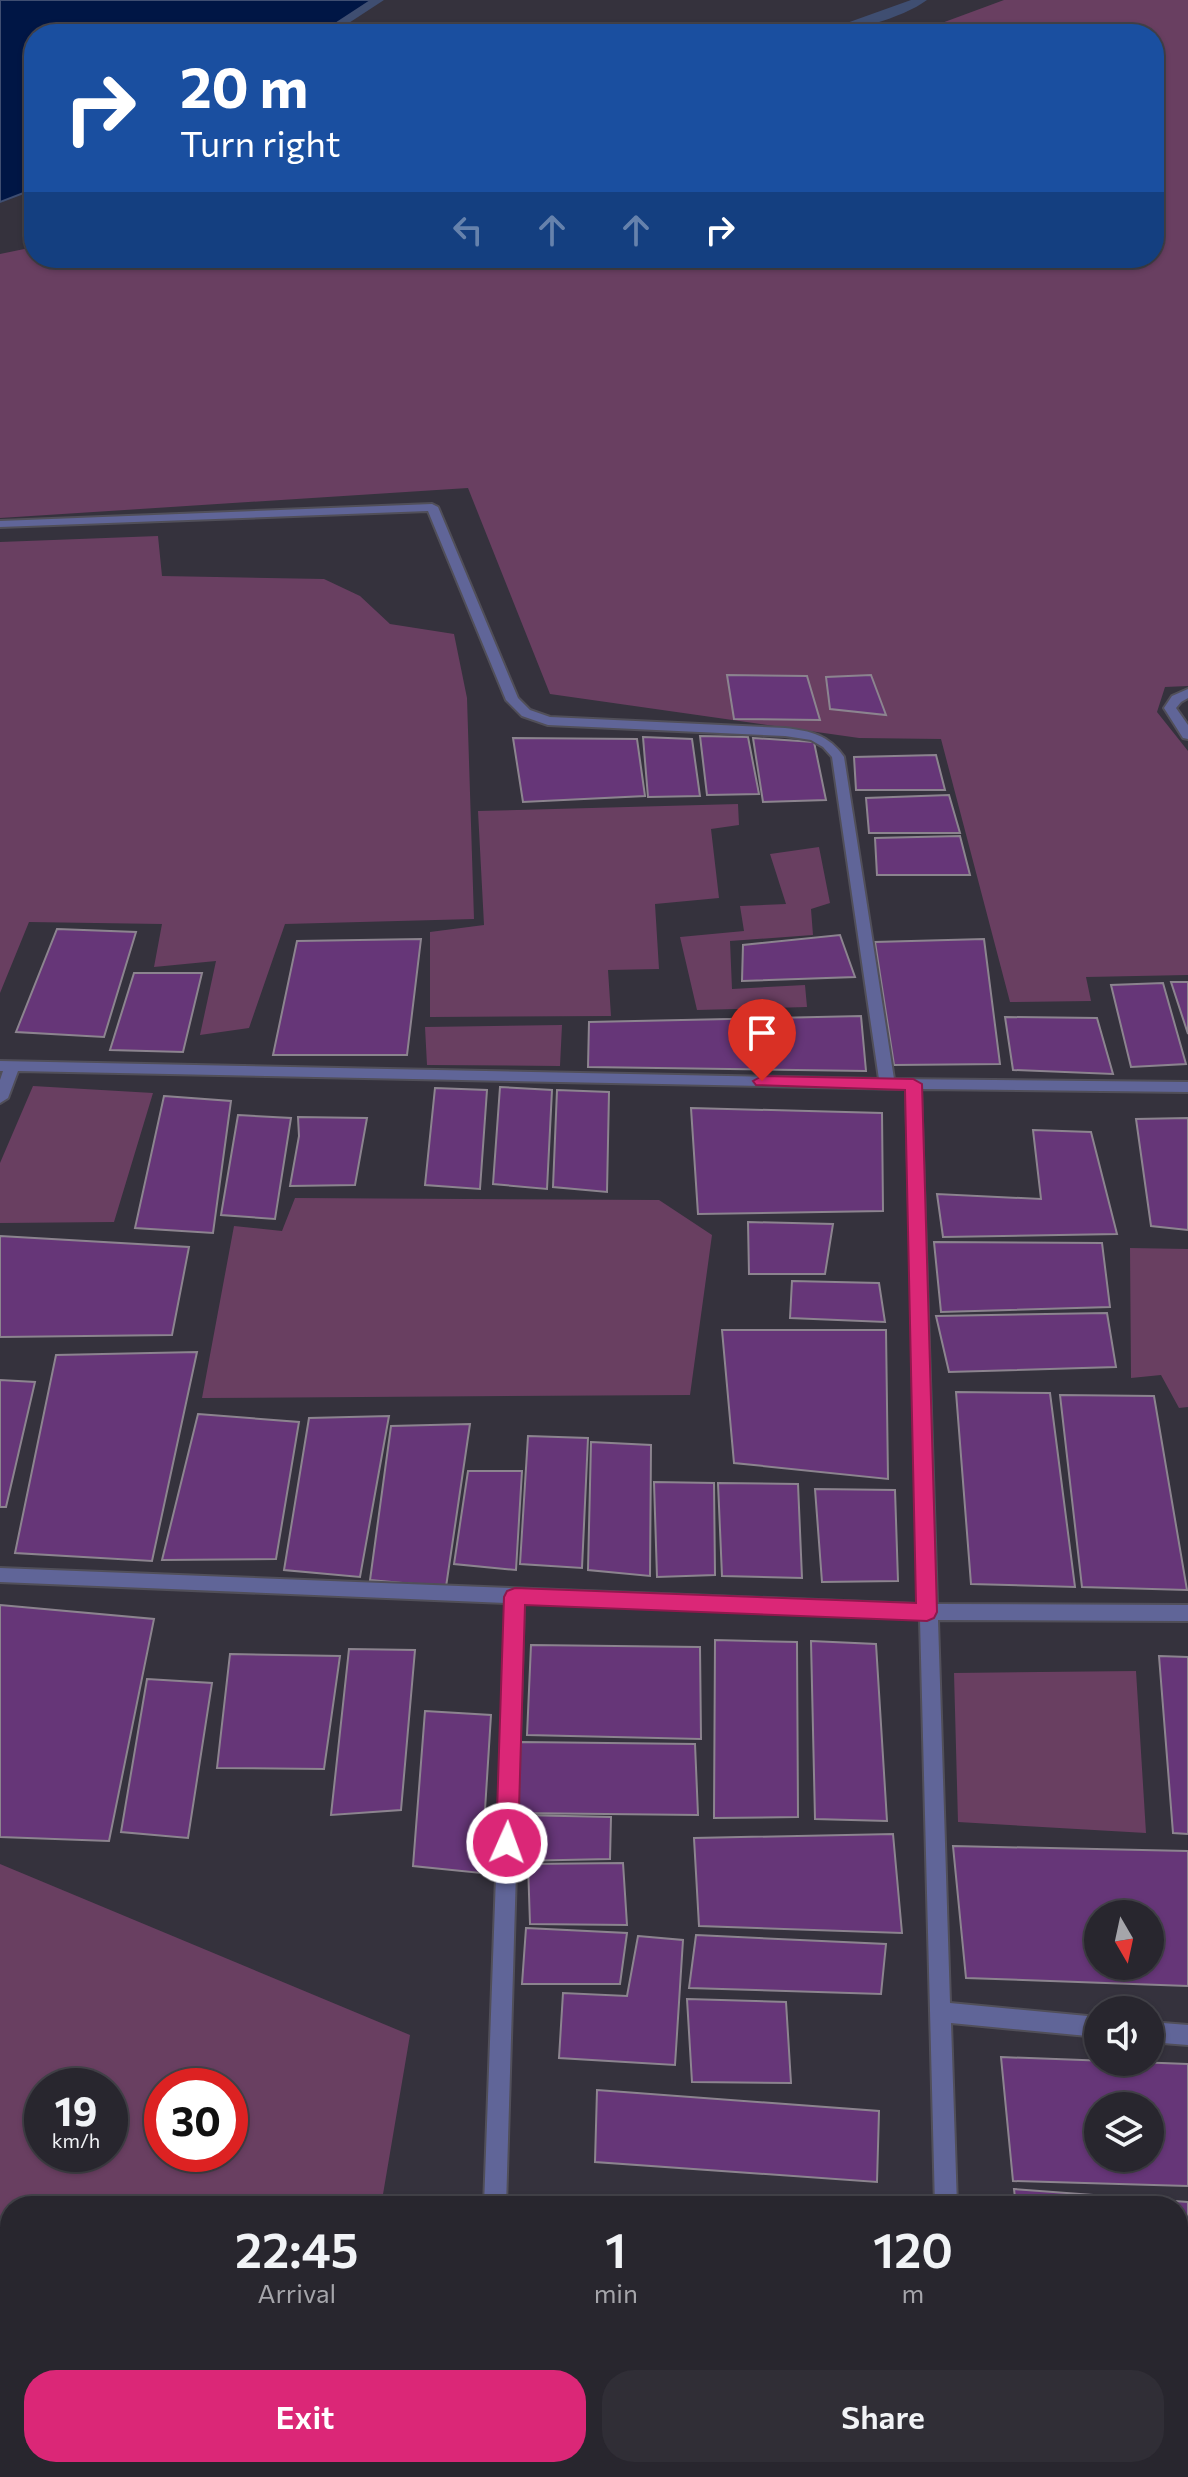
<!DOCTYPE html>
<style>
body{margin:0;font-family:Commissioner,sans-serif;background:#302e36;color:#f1f3f6;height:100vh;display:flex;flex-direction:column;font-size:30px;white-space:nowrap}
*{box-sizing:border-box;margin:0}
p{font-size:26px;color:#a5a5aa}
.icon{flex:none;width:44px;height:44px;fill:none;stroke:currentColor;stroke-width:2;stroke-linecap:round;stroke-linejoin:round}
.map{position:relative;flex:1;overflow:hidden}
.drawer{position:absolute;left:0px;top:2196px;width:1188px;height:282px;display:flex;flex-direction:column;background:#28262e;border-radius:32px 32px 0 0;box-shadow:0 2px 6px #0004,0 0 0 2px #44434a}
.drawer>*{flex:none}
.top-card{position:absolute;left:24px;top:24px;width:1140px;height:244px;border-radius:32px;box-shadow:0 2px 6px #0004,0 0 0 2px #44434a;background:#1a4fa0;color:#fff;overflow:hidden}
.needle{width:52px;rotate:171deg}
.controls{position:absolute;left:1084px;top:1900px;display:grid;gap:16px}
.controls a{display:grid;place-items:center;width:80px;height:80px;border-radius:50%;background:#28262e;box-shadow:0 2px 6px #0004,0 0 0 2px #44434a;font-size:40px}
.speed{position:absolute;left:24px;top:2068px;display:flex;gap:16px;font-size:40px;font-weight:700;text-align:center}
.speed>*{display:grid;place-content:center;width:104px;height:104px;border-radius:50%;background:#28262e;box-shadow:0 2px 6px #0004,0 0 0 2px #44434a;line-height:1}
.speed small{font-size:20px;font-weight:400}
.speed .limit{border:12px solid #d22;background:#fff;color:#111}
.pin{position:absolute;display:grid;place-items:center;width:68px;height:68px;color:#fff;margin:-82px -34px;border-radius:50% 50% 50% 0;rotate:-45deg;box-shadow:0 0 8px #0007}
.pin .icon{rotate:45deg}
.me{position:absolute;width:88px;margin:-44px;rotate:2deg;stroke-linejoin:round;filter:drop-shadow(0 0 6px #0008)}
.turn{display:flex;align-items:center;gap:28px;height:168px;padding:0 24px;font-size:36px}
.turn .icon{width:104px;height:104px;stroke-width:2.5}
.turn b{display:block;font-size:56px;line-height:68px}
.lanes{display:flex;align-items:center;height:76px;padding:0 24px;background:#0003;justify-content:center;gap:40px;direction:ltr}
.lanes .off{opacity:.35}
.eta{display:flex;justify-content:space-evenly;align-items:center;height:136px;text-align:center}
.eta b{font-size:48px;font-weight:600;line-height:56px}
.cta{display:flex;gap:16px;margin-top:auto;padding:16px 24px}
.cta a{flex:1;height:92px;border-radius:32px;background:#db2777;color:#fff;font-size:32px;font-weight:600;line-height:92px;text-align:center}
.cta a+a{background:#302e36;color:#f1f3f6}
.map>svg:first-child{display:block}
.green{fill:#693f61;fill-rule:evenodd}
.water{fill:#001645;stroke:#3f4e71;stroke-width:2}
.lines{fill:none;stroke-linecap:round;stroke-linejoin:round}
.stream{fill:#3f4e71;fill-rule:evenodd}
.building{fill:#663678;stroke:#8c848f;stroke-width:2;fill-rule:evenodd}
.minor-casing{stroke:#514f59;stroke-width:4}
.minor{fill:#606598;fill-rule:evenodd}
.route{fill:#db2777;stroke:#8e194d;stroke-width:2}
</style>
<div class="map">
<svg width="1188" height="2477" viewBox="0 0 1188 2477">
<rect width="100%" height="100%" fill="#35323d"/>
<path class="green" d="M1004,0H1188V686L1165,687L1157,712L1188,751V975L1086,977L1091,1001L1010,1002L941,739L859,738L550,694L468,488L0,518V254L34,247V258H1154V34H912Z
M158,536L162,576L324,579L360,596L390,624L454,634L467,698L474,919L285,924L249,1028L200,1035L216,961L154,967L162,924L29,922L0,993V542Z
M738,804L739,825L711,829L719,898L655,904L659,969L608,970L611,1016L430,1017V932L484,925L478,811Z
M819,847L830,903L811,909L813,935L730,941L732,989L805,985L807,1007L697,1010L680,937L744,931L740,906L786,904L770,854Z
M562,1025L560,1066L427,1065L425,1027Z
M33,1086L153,1093L114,1222L0,1223V1163Z
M295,1198L659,1200L712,1235L690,1395L202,1398L234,1226L282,1231Z
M1130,1248L1188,1249V1407L1179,1408L1161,1375L1131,1378Z
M1136,1671L1146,1833L958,1822L954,1673Z
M0,1864L410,2035L381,2206H10V2468H336L335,2477H0ZM42,2086H110V2154H42ZM162,2086H230V2154H162Z
M908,2196V2206H548L549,2198Z
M1178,2432L1188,2433V2477H982L981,2468H1178Z"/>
<path class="water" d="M0,0H378L324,34H34V189L0,202Z"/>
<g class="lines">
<path class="stream" d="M370,0H384L332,34H318Z
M911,0H927C903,18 846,34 816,34Z"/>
</g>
<path class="building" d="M727,675L807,676L820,720L734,719Z
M871,675L886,715L830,709L826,677Z
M700,736L748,737L759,794L707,795Z
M643,737L692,739L700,796L648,797Z
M513,738L637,739L645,796L523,802Z
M753,738L814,742L826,800L763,802Z
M936,755L945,790H856L854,757Z
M949,795L960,833H869L866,798Z
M960,836L970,875H877L875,838Z
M57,929L136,932L104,1037L16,1032Z
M840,935L855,977L742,981L743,945Z
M421,939L407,1055H273L297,941Z
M984,939L1000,1064L894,1065L875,942Z
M134,973H202L183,1052L110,1050Z
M1171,982H1188V1034Z
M1163,983L1186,1064L1131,1067L1111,985Z
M861,1016L866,1071L588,1067L589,1022Z
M1005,1017L1097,1018L1113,1074L1013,1070Z
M500,1087L552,1090L547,1189L493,1184Z
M435,1088L487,1090L480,1189L425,1185Z
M557,1090L609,1092L607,1192L553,1187Z
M164,1096L231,1101L213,1233L135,1228Z
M691,1108L882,1113L883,1211L698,1214Z
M238,1115L291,1118L275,1219L221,1215Z
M298,1117L367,1118L355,1185L290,1186L299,1136Z
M1188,1118V1230L1151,1226L1136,1119Z
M1033,1130L1091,1132L1117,1234L943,1237L937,1194L1041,1199Z
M748,1222L833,1224L825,1274H749Z
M0,1236L189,1247L172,1335L0,1337Z
M934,1242L1102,1243L1110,1307L941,1312Z
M792,1281L879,1283L885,1322L790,1318Z
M1107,1313L1116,1367L949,1372L936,1316Z
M722,1330H886L888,1479L734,1463Z
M197,1352L152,1561L15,1553L56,1355Z
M0,1380L35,1382L6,1507H0Z
M956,1392L1050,1393L1075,1587L971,1584Z
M1060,1395L1154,1396L1187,1590L1082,1587Z
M198,1414L299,1422L276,1559L162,1560Z
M389,1416L360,1577L284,1570L309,1418Z
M470,1424L446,1587L370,1580L391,1426Z
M528,1436L588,1438L582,1568L520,1564Z
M591,1442L651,1445L650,1576L588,1570Z
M468,1471H522L516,1570L454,1564Z
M654,1482L714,1483L715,1575L657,1577Z
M718,1483L798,1484L802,1578L722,1576Z
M815,1489L895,1490L898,1581L822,1582Z
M0,1605L154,1619L109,1841L0,1837Z
M715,1640L797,1642L798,1817L714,1818Z
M811,1641L876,1644L887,1821L815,1819Z
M531,1645L700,1647L701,1739L527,1735Z
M349,1649L415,1650L401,1810L331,1815Z
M230,1654L340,1656L324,1769L217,1768Z
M1159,1656L1188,1657V1834L1173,1833Z
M147,1679L212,1683L188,1838L121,1832Z
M425,1711L491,1715L481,1873L413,1866Z
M521,1742L695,1744L698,1815L514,1813Z
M518,1815L611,1817L610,1859L516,1861Z
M893,1834L902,1933L699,1926L694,1838Z
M953,1846L1188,1851V1986L966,1978ZM1098,1914H1150V1966H1098Z
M623,1863L627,1925L530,1924L528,1864Z
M526,1928L627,1933L620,1984H522Z
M696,1935L886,1944L881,1994L689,1988Z
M638,1936L683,1940L675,2065L559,2058L563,1993L627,1996Z
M687,1999L786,2002L791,2083L692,2082Z
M1001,2057L1188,2064V2186L1013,2181ZM1098,2106H1150V2158H1098Z
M597,2090L879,2111L877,2182L595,2162Z
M1014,2189L1188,2202V2278L1178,2277V2206H1016Z
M1178,2297H1188V2393H1178Z
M571,2468H888L887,2477H571Z"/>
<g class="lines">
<g class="minor-casing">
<path id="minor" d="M432,504L438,507L518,698L530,710L550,717L785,728C811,731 829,735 844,757L894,1079L1188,1082V1092L921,1089L937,1604L1188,1605V1621L938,1620L950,2003L1098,2017V2037L951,2023L957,2206H935L920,1619L524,1603L506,2206H484L506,1603L0,1582V1568L919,1604L906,1089L18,1071L8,1098L0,1103V1080L3,1071H0V1061L879,1079L832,757L823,747L811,740L785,736L548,725L522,716L506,700L428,511L0,527V521Z
M1188,689V698L1181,702L1176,708L1188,725V739L1183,738L1164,708L1172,696Z
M1150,2022L1188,2025V2045L1150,2042Z
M1178,2393H1188V2417H1178Z
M475,2468H499L498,2477H474Z
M943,2468H967V2477H943Z"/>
</g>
<use href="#minor" class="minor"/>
</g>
<path class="route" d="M762,1076L913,1079L922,1084L937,1612L934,1618L927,1621L525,1605L518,1843L515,1850L507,1853L499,1850L496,1843L504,1597L507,1591L515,1588L916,1603L905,1090L756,1085L753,1081Z"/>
</svg>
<div class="controls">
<a><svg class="needle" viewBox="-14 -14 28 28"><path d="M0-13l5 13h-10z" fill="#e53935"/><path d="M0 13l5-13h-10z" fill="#a5a5aa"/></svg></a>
<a><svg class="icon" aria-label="sound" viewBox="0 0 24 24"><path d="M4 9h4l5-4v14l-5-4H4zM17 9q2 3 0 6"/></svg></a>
<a><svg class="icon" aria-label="layers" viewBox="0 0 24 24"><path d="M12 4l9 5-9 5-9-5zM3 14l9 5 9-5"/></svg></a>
</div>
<div class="speed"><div>19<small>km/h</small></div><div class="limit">30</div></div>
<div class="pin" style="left:762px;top:1081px;background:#d93025"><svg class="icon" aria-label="arrive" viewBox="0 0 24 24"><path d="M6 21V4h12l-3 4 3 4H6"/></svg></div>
<svg class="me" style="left:507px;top:1843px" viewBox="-20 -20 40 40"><circle r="17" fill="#db2777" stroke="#fff" stroke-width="3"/><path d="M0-11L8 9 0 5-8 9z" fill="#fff"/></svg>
<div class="top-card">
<div class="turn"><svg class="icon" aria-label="right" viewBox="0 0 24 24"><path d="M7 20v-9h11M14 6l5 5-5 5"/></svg><div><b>20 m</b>Turn right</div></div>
<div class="lanes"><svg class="icon off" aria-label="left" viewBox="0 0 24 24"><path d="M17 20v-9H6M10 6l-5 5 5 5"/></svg><svg class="icon off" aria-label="ahead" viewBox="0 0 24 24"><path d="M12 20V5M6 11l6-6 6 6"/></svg><svg class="icon off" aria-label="ahead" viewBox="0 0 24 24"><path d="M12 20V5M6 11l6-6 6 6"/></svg><svg class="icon" aria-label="right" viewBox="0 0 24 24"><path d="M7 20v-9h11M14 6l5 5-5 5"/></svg></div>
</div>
<section class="drawer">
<div class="eta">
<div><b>22:45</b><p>Arrival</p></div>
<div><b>1</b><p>min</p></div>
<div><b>120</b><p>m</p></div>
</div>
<div class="cta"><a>Exit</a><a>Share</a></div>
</section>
</div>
